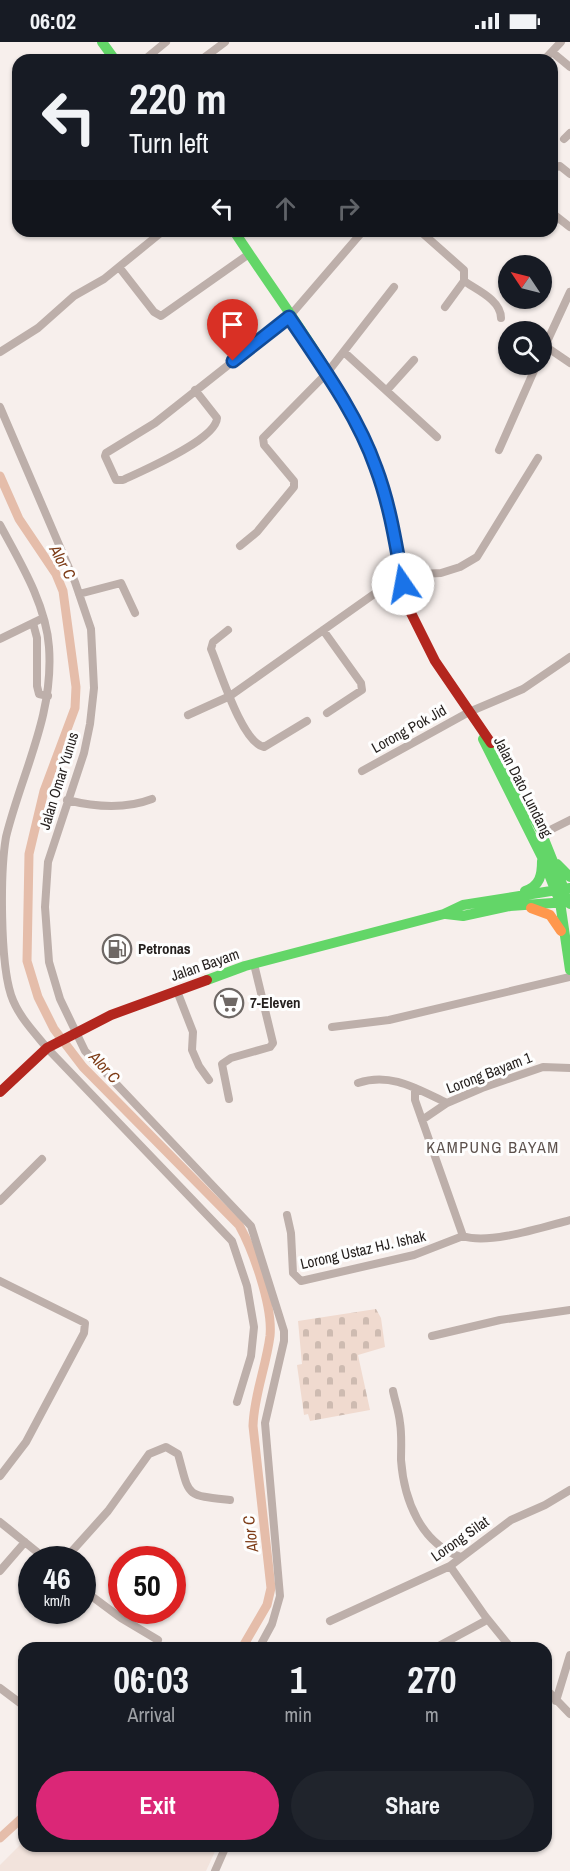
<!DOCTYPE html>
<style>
body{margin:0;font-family:"Archivo Narrow",sans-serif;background:#20242c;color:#f1f3f6;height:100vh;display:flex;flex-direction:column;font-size:22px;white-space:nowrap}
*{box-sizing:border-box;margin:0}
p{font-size:20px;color:#9ea1a6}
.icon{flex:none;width:33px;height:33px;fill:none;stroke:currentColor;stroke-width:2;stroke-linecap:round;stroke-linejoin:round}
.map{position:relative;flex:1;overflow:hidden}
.panel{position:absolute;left:18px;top:1600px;width:534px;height:210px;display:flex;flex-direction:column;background:#171b24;border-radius:18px;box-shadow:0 2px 4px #0004}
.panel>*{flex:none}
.guide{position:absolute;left:12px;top:12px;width:546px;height:183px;border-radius:18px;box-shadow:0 2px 4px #0004;background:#171b24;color:#f1f3f6;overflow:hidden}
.needle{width:39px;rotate:305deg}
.tools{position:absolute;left:498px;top:213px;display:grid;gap:12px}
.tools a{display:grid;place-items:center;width:54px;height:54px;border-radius:50%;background:#171b24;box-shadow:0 2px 4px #0004;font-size:30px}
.speed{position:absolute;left:18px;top:1504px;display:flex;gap:12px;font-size:30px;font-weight:700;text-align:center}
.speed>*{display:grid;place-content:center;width:78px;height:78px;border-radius:50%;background:#171b24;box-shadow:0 2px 4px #0004;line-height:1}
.speed small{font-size:15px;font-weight:400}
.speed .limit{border:9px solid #d22;background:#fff;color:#111}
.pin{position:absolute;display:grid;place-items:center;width:51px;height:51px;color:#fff;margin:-62px -26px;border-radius:50% 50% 50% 0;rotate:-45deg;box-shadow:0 0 6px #0007}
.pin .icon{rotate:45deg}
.me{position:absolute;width:66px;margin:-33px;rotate:348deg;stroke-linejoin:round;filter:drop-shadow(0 0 4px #0008)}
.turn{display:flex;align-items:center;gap:21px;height:126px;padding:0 18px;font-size:27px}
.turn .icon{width:78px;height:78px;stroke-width:2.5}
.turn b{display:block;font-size:42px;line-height:51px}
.lanes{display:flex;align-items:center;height:57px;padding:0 18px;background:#0003;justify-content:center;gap:30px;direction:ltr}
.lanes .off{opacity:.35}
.eta{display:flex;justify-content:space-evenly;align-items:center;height:102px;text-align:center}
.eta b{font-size:36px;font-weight:800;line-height:42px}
.primary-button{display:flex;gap:12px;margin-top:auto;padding:12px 18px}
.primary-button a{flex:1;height:69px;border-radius:36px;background:#db2777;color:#fff;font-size:24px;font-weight:800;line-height:69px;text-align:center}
.primary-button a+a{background:#20242c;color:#f1f3f6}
.status{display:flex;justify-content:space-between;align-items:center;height:42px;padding:0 30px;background:#171b24;direction:ltr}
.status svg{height:16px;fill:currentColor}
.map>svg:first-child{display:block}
.built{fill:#f2e3dc}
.cemetery{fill:url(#cemetery-stones)}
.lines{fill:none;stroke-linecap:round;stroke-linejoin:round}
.canal{stroke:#e5bdaa;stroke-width:9}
.street{stroke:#bdafaa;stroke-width:8}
.fast{stroke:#63d668;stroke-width:10}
.slow{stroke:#ff974d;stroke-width:10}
.jam{stroke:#b3261e;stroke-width:10}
.route-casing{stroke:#114b97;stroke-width:15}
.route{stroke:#1a73e8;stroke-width:10}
.labels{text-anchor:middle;stroke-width:6;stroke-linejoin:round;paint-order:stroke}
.street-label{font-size:15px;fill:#241f1d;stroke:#fefefe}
.poi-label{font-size:15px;font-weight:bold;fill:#241f1d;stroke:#fefefe;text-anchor:start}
.water-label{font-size:16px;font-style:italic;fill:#7d3c17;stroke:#fefefe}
.neighbourhood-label{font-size:16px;letter-spacing:1.5px;fill:#5c514c;stroke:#fefefe}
</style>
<div class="status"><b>06:02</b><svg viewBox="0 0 49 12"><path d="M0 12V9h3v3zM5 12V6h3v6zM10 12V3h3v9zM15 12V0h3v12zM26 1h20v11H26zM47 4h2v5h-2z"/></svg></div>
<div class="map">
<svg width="570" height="1829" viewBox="0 0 570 1829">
<defs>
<pattern id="cemetery-stones" width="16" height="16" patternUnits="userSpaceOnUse" patternTransform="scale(1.5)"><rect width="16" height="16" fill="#f0dacf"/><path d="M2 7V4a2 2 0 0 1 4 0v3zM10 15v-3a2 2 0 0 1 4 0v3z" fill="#cebbb1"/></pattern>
</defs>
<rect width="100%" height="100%" fill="#f7efec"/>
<path class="built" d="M24,1799V1804L217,1805L206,1829H0V1823Z"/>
<path class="cemetery" d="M376,1267L381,1276L385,1305L358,1313L370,1368L310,1379L308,1372L304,1373L297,1323L302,1322L298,1279Z"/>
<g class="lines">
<path class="canal" d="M0,434L19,477L56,532L63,549L76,645L75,666L44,749L29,812L27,919L38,955L54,987L83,1025L239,1183C253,1208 273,1264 270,1294C266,1325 254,1353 253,1384L271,1546L267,1563L242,1606
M0,1796L24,1774"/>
<path class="street" d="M552,10L570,25
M144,18L166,0
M201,18L225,0
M544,18L561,0
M564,97L570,91
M552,126L560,124L570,132
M552,171L570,185
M420,189L464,228V239L445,265
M119,225L154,270L161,274L249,212
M464,239C477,248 501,258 501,276
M545,304L570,250
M0,310L38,286L74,254L104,237L163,189
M344,310L437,395
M542,311L545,304L570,321
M195,348L217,376C216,398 142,429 123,438H116L105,414L106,411L155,381L289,275L363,189
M387,348L414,318
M0,365L75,540L91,587L94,646L90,682L84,711L48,820L45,865L49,920L60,957L85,1009L251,1184L284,1289V1299L265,1381L280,1554L272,1582L259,1606
M499,408L537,322
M0,483C20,520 46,562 49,605C54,674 22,730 6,795C0,830 0,919 11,953C18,974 34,990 47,1006L232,1199L247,1244L254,1285L251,1314L237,1360
M240,504L257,490L294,445V439L264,403L263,396L327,331L394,245
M79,552L121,541L135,571
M33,581L37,596V644L39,652L48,654
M228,588L213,600L211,607C220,628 242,701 264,705L307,679
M323,588L361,641L362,648L327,671
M0,597L43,576
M188,673L230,654L401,533L441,531L460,525L477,515L538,416
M362,729L469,670L523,647L570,615
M67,758C95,765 126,767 152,757
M542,792L570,778
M177,949L193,990L192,1008L199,1024L209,1038
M332,985L389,978L570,935
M358,1041C391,1030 417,1047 447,1061
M415,1046V1058L463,1194
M229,1057L222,1022L231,1016L270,1005L273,1001L254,922
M422,1078L447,1061L482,1046L543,1025L570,1026
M0,1159L42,1117
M287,1173L291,1191L293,1231L301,1239L414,1213L463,1194
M463,1194C489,1203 543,1185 570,1178
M0,1239L85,1281L84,1291L26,1400L0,1434
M432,1294L500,1278L570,1268
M393,1349C395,1359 399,1370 400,1381C402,1393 401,1406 401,1418C404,1458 421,1502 461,1515
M0,1480L47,1518
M64,1518L108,1469L149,1412L166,1405L178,1412C190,1455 184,1453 230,1458
M450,1524L485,1574L511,1606
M0,1529L25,1500
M82,1547L121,1576L158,1598
M330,1579L450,1524L511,1478L545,1463L570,1448
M435,1606L487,1578
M0,1646L24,1664
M546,1647L570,1672
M556,1659L570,1613
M215,1829L226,1804"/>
<path class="fast" d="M102,0L115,18
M234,189C283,264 342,338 375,423C393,468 394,518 408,565
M483,697L542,815L560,860L570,928
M491,701L540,787L570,862
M557,822L570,835
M525,849C540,844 542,833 542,819
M446,872L463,874L510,864L567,860
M207,938L245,924L444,872L463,863L570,846"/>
<path class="slow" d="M531,866L550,873L561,889"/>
<path class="jam" d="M408,565L435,619L491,701
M0,1050L47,1006L111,973L207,938"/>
</g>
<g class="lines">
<g class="route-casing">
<path id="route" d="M233,319L289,275C321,323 357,372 376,426C390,463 396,503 403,542"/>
</g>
<use href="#route" class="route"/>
</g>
<defs>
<g id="fuel-ring" transform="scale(1.5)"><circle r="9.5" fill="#fefefe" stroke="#6e6865" stroke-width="1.5"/><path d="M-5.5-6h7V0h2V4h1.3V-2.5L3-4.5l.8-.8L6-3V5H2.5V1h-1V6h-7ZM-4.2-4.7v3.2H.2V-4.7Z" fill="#6e6865"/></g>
<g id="supermarket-ring" transform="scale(1.5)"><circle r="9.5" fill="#fefefe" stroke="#6e6865" stroke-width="1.5"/><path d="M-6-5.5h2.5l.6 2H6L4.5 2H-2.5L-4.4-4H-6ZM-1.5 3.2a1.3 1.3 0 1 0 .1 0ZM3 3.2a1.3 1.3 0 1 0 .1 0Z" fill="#6e6865"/></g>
</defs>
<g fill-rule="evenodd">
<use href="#fuel-ring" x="117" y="907"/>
<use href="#supermarket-ring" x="229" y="961"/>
</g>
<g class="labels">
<g class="street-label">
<text transform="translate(409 687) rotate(-29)" y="5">Lorong Pok Jid</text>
<text transform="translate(59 739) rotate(-73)" y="5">Jalan Omar Yunus</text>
<text transform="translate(523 745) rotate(63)" y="5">Jalan Dato Lundang</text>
<text transform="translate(205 923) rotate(-19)" y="5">Jalan Bayam</text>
<text transform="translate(489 1031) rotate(-21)" y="5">Lorong Bayam 1</text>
<text transform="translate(363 1208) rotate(-13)" y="5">Lorong Ustaz HJ. Ishak</text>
<text transform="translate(460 1497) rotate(-35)" y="5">Lorong Silat</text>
</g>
<g class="poi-label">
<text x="138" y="912">Petronas</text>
<text x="250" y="966">7-Eleven</text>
</g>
<g class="water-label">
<text transform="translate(63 520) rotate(61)" y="6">Alor C</text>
<text transform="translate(105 1025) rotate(47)" y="6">Alor C</text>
<text transform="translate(250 1492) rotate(-97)" y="6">Alor C</text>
</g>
<g class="neighbourhood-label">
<text x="493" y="1111">KAMPUNG BAYAM</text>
</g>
</g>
</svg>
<div class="tools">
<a><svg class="needle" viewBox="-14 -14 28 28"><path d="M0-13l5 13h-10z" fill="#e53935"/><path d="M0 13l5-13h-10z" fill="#9ea1a6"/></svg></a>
<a><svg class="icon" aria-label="search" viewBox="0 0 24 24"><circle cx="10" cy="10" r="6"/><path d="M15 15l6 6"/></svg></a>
</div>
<div class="speed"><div>46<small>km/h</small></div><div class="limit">50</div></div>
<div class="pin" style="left:233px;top:319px;background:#d93025"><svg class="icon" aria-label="arrive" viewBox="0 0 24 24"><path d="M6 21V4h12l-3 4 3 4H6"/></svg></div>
<svg class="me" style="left:403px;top:542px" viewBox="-20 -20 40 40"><circle r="19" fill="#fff"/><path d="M0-13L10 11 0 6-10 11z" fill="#1a73e8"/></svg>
<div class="guide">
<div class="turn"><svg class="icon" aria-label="left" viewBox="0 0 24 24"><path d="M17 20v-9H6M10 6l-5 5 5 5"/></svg><div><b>220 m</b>Turn left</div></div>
<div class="lanes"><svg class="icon" aria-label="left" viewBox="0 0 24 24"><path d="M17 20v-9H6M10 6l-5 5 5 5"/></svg><svg class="icon off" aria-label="ahead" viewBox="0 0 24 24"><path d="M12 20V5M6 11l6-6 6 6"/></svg><svg class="icon off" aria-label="right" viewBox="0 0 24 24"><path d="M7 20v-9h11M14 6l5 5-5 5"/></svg></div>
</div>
<section class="panel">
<div class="eta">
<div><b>06:03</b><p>Arrival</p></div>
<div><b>1</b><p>min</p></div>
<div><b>270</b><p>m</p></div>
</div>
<div class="primary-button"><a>Exit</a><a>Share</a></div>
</section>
</div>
